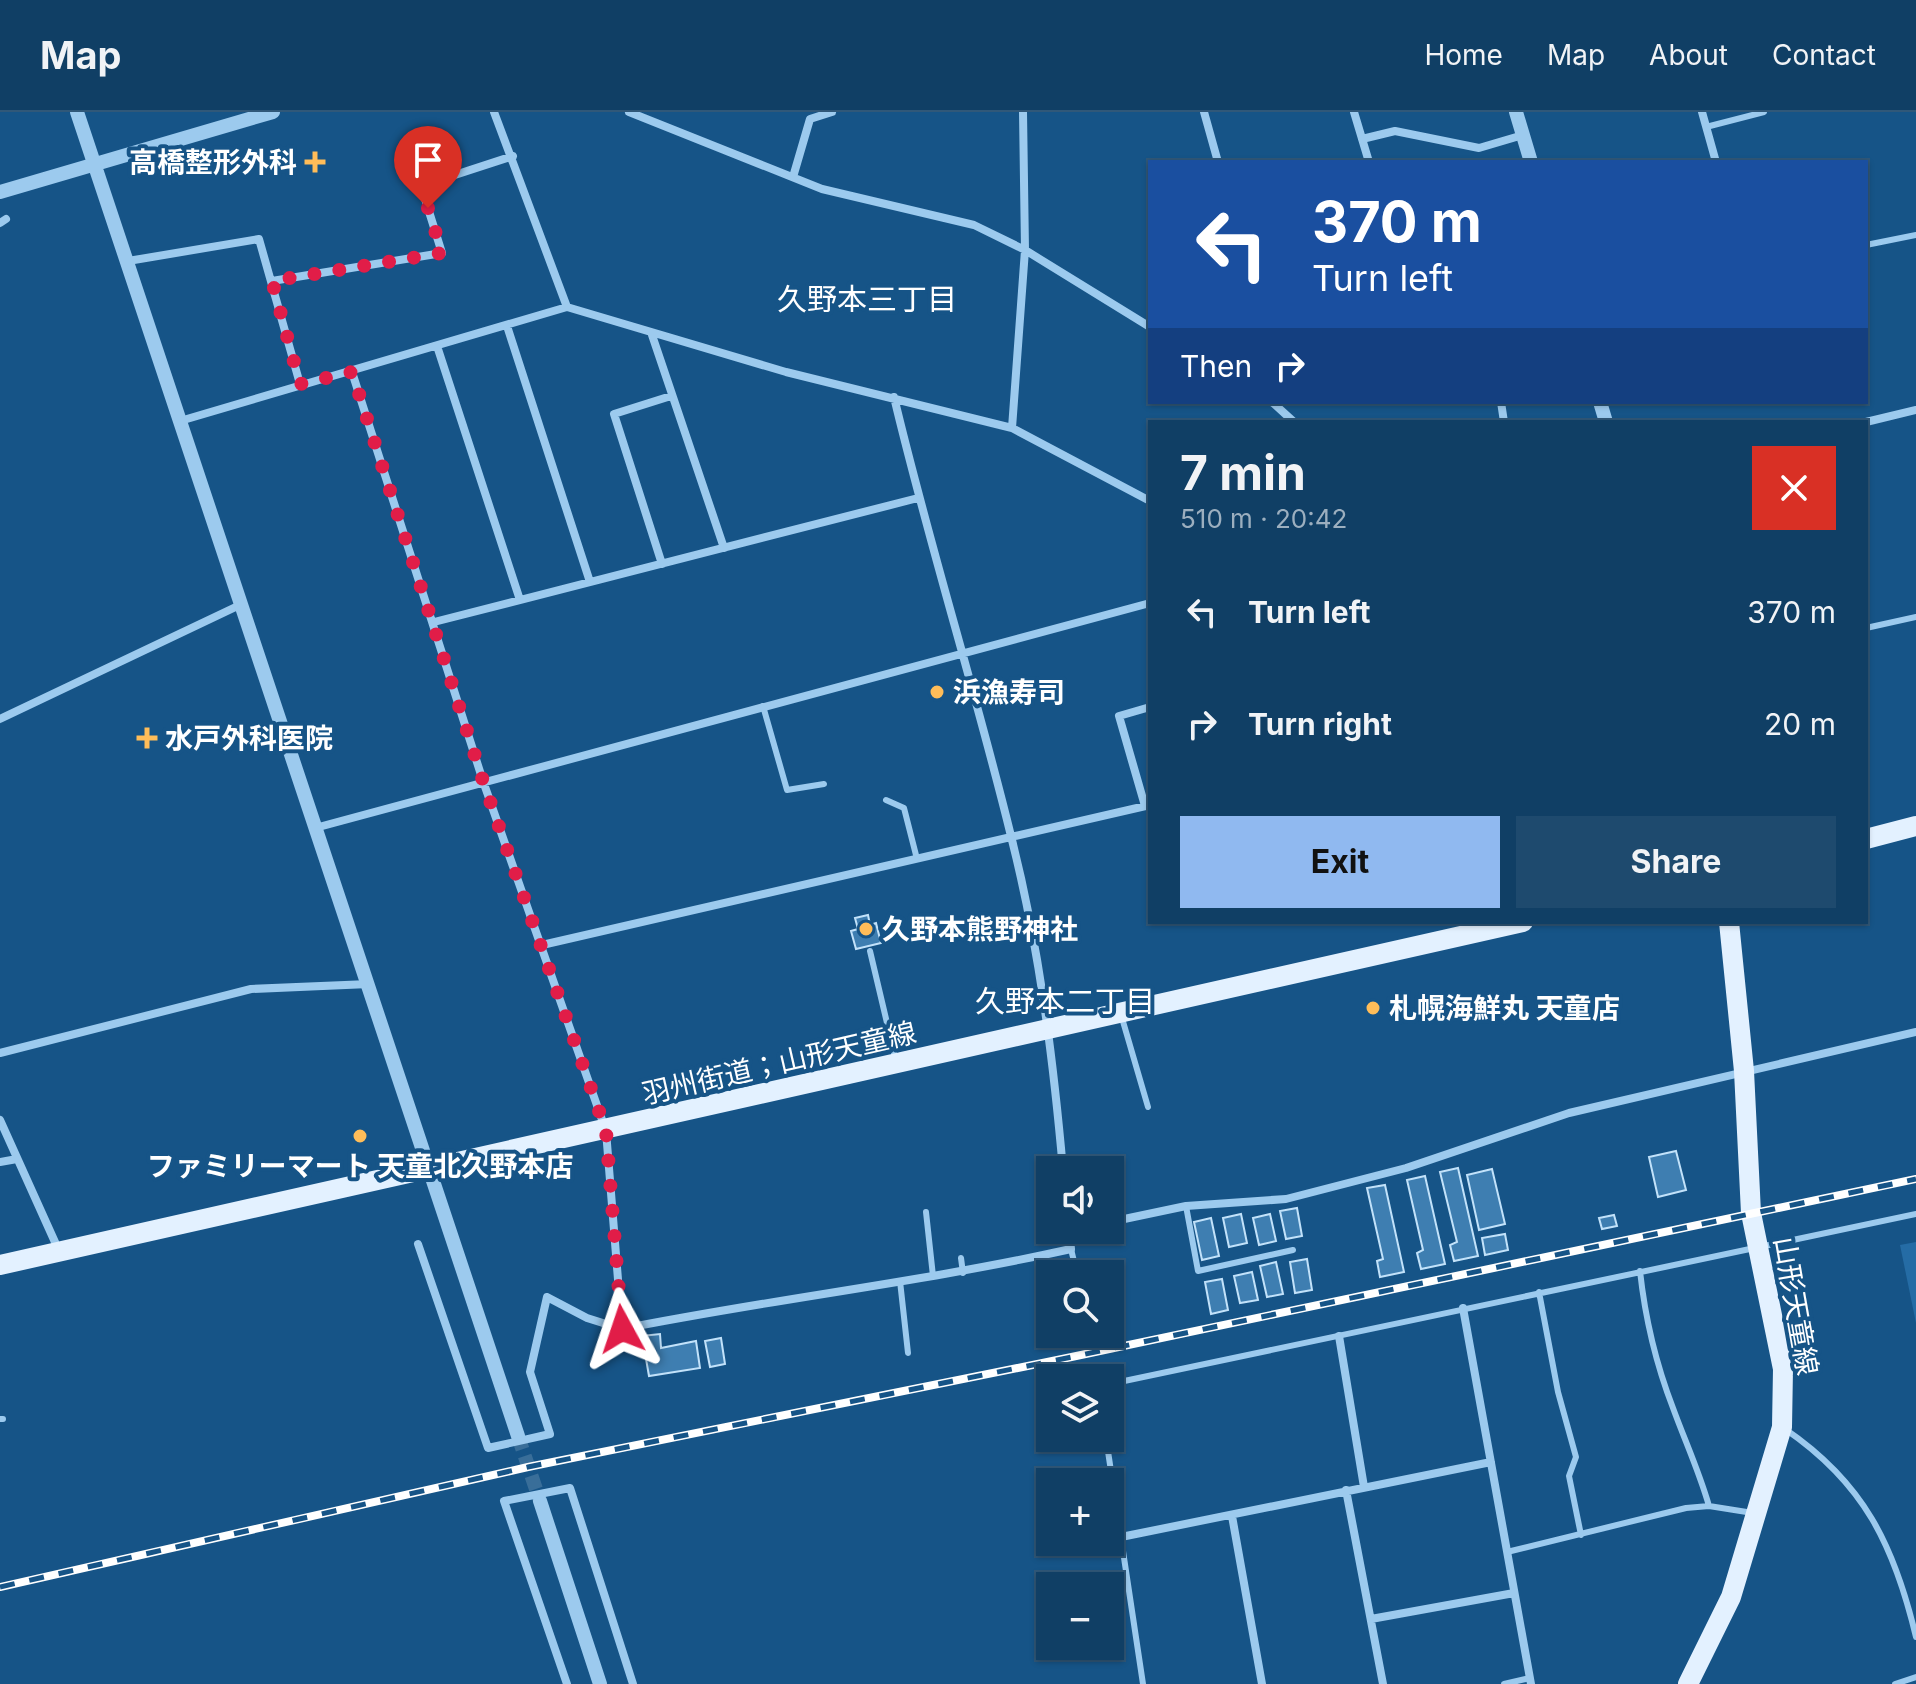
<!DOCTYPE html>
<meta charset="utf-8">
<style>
body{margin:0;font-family:Inter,"Noto Sans JP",sans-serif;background:#1e4a6e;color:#f1f3f6;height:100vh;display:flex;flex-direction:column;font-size:30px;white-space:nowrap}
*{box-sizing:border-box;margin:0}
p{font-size:26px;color:#9cafbf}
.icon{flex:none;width:44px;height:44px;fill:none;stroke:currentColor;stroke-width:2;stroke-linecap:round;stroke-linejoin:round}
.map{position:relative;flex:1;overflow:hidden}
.panel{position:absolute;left:1148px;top:308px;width:720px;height:504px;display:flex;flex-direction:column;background:#103f65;border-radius:0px;box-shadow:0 2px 6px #0004,0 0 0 2px #305879}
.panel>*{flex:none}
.banner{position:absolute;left:1148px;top:48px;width:720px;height:244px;border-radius:0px;box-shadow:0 2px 6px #0004,0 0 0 2px #305879;background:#1a4fa0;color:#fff;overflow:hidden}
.tools{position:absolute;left:1036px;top:1044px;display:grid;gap:16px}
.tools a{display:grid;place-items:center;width:88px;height:88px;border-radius:0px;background:#103f65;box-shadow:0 2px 6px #0004,0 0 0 2px #305879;font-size:40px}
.pin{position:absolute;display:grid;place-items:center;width:68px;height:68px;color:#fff;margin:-82px -34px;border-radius:50% 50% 50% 0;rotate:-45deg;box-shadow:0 0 8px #0007}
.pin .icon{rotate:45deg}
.me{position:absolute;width:88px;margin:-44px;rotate:355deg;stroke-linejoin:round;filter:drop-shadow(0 0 6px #0008)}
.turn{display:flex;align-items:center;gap:28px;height:168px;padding:0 32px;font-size:36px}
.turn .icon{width:104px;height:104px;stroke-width:2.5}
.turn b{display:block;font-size:56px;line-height:68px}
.then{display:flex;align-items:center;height:76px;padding:0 32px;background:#0003;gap:16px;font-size:30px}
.round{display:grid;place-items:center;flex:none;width:84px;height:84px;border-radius:0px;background:#1e4a6e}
.overview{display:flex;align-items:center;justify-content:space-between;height:136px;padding:0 32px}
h1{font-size:48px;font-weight:700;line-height:60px}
.action{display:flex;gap:16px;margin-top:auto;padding:16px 32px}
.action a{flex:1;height:92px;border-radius:0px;background:#90b9f0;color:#111;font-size:32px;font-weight:700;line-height:92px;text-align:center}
.action a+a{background:#1e4a6e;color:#f1f3f6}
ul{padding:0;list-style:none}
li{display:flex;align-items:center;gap:24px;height:112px;padding:0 32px}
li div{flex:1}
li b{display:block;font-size:30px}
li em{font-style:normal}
header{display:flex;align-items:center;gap:48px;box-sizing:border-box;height:112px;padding:0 40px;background:#103f65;border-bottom:2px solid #305879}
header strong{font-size:38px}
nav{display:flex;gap:44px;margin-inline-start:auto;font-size:28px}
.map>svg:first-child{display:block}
.green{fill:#256ca5}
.building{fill:#3e7eb1;stroke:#c2e2fa;stroke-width:2}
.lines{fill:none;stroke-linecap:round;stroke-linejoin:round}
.tertiary-tunnel{stroke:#396e99;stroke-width:14;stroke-dasharray:14 7;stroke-linecap:butt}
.service{stroke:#9ccaee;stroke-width:6}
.minor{stroke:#9ccaee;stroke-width:8}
.tertiary{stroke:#9ccaee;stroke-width:14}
.primary{stroke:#e3f1ff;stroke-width:20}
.rail-casing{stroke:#fff;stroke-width:8}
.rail{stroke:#165487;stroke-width:5;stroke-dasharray:15;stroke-linecap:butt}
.route{stroke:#e11d48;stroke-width:14;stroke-dasharray:0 25.2}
.poi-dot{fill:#ffbd59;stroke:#165487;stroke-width:3}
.labels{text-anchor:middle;stroke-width:8;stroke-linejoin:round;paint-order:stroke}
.poi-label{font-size:28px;font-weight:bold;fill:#fff;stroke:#165487;text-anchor:start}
.street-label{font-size:28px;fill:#fff;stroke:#165487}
.neighbourhood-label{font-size:30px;fill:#fff;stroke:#165487}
</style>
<header>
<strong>Map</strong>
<nav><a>Home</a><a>Map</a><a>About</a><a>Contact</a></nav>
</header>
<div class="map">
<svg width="1916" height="1572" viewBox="0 0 1916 1572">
<rect width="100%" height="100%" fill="#165487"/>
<path class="green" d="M1916,1130V1211L1900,1133Z"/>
<path class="building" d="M868,803L870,813L876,811L881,831L856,837L851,819L858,817L855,806Z
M1676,1039L1686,1078L1658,1085L1649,1045Z
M1458,1056L1478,1144L1454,1149L1450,1133L1457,1130L1440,1060Z
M1492,1057L1505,1112L1479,1118L1467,1063Z
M1425,1064L1445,1152L1421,1157L1417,1141L1423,1138L1407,1068Z
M1385,1073L1404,1160L1380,1165L1377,1149L1383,1147L1367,1076Z
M1297,1096L1302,1124L1286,1127L1280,1099Z
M1241,1102L1247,1131L1229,1135L1223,1106Z
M1270,1102L1276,1129L1259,1133L1253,1106Z
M1614,1103L1617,1114L1602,1117L1599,1106Z
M1211,1106L1219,1144L1202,1148L1194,1110Z
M1505,1122L1508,1138L1485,1143L1482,1126Z
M1307,1147L1312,1178L1295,1181L1290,1150Z
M1276,1150L1283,1182L1267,1185L1260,1154Z
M1252,1160L1258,1188L1240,1191L1234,1164Z
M1222,1167L1228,1198L1211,1202L1205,1170Z
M660,1222L661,1236L696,1229L700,1256L649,1264L642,1224Z
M721,1226L725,1252L710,1255L705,1229Z"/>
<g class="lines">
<path class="tertiary-tunnel" d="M518,1324L540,1389"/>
<path class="service" d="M1706,15L1764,0
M1866,133L1916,123
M1866,516L1916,505
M763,594L787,678L824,672
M886,688L904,696L917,747
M870,839L896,949
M1122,906L1148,995
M1186,1094L1198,1159L1293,1138
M926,1100L933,1164
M1071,1137L1077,1162
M961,1146L963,1161
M1640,1159C1645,1205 1656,1252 1673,1296C1685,1329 1699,1359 1709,1394
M900,1169L908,1241
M1539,1180L1558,1280L1576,1345L1569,1364L1581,1423
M1110,1272L1916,1102
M0,1307H3
M1785,1317C1864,1371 1894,1433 1916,1525
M1106,1326L1143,1572
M1507,1440L1686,1396L1709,1394L1753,1401
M1504,1572L1530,1566
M1895,1572L1916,1565"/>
<path class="minor" d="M494,0L567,195
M629,0L822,77L974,113L1025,138L1150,215
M1204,0L1218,50
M1354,0L1369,50
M1702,0L1716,50
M1362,27L1395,19L1479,36L1523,23
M793,65L810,7L832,0
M0,111L6,107
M128,149L259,127L300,272
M272,169L442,141L421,74L513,44
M507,214L590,470
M652,223L724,436
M437,234L520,488
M352,260L483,669L606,1019L622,1217C772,1187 923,1170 1071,1137L1069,1118
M894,285C929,432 975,577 1011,724C1039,834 1053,945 1063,1058
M1272,290L1294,310
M1501,290L1504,310
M180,309L567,195L786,260L1012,316L1150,389
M1866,310L1916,298
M1012,316L1025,138L1023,0
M662,452L614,302L671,284
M434,510L918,386
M0,607L242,492
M1145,694L1119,604L1150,595
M315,716L1150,491
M542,833L1150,693
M0,941L251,877L369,872
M0,1008L59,1139
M0,1050L17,1047
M1110,1110L1186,1094L1286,1087L1406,1056L1569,1001L1916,920
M418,1132L488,1336L550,1322L530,1260L547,1185L587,1206L622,1217
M1463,1196L1531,1572
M1339,1224L1364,1375
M1346,1378L1383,1572
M1232,1404L1262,1572
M1121,1425L1491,1350
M1371,1507L1514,1481
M567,1572L504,1389L570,1376L633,1572"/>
<path class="tertiary" d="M77,0L518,1324
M1516,0L1531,50
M0,80L273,0
M1600,290L1606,310
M540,1389L600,1572"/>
<path class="primary" d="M1866,727L1916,714
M0,1153L1523,810
M1688,1572L1731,1485L1782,1315L1783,1257L1751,1101L1744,959L1729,810"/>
<g class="rail-casing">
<path id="rail" d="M0,1475L528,1355L1062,1247L1916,1067"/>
</g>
<use href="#rail" class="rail"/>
</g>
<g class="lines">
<path class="route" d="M428,96L442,141L272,169L300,272L352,260L483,669L606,1019L622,1217"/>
</g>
<g class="poi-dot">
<path d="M311 38h8v8h8v8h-8v8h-8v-8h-8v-8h8z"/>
<circle cx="937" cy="580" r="8"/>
<path d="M143 614h8v8h8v8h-8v8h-8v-8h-8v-8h8z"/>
<circle cx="866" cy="817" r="8"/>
<circle cx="1373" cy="896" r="8"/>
<circle cx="360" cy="1024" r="8"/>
</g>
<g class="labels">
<g class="poi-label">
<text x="297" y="60" text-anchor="end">高橋整形外科</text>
<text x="953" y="590">浜漁寿司</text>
<text x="165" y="636">水戸外科医院</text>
<text x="882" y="827">久野本熊野神社</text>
<text x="1389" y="906">札幌海鮮丸 天童店</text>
<text x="360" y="1064" text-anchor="middle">ファミリーマート 天童北久野本店</text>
</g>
<g class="street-label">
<text transform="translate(779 951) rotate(-13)" y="10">羽州街道；山形天童線</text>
<text transform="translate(1796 1194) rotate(80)" y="10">山形天童線</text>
</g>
<g class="neighbourhood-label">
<text x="867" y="198">久野本三丁目</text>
<text x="1065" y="900">久野本二丁目</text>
</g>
</g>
</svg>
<div class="tools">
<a><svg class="icon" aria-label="sound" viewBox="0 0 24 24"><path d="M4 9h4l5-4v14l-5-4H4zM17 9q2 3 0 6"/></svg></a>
<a><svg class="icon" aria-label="search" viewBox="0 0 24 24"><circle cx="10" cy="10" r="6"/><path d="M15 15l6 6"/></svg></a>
<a><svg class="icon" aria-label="layers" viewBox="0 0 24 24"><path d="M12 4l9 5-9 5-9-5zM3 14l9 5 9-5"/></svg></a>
<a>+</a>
<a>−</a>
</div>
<div class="pin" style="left:428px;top:96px;background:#d93025"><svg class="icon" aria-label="arrive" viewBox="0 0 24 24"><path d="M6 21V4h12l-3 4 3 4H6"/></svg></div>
<svg class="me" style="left:622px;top:1217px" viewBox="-20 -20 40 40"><path d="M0-17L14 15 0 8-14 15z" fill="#e11d48" stroke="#fff" stroke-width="4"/></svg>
<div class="banner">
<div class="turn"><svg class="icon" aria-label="left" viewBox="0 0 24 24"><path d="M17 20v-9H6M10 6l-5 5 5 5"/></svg><div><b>370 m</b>Turn left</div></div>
<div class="then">Then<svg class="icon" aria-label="right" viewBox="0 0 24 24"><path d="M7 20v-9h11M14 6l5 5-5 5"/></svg></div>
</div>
<section class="panel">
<div class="overview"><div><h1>7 min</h1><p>510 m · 20:42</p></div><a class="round" style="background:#d93025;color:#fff"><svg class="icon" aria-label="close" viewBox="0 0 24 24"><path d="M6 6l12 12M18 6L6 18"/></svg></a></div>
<ul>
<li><svg class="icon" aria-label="left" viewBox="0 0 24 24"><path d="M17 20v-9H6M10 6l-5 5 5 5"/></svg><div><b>Turn left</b></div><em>370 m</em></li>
<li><svg class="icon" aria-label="right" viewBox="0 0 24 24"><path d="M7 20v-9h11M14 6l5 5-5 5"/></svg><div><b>Turn right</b></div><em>20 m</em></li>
</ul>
<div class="action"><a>Exit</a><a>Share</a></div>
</section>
</div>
